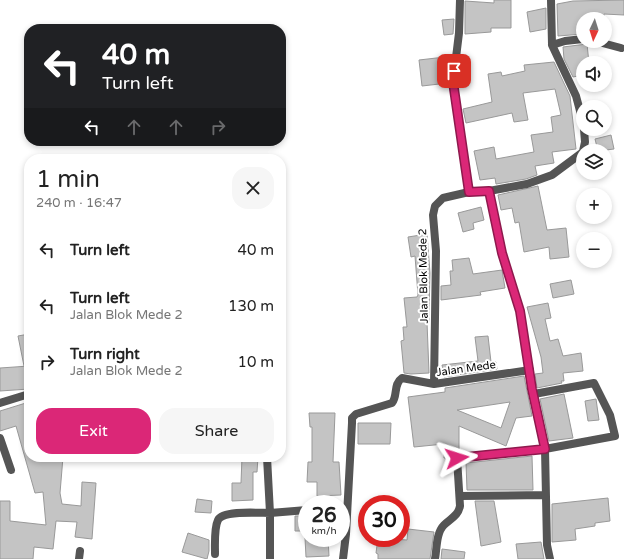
<!DOCTYPE html>
<meta charset="utf-8">
<style>
body{margin:0;font-family:"Varela Round",sans-serif;background:#f6f6f6;color:#222;height:100vh;display:flex;flex-direction:column;font-size:15px;white-space:nowrap}
*{box-sizing:border-box;margin:0}
p{font-size:13px;color:#767676}
.icon{flex:none;width:22px;height:22px;fill:none;stroke:currentColor;stroke-width:2;stroke-linecap:round;stroke-linejoin:round}
.map{position:relative;flex:1;overflow:hidden}
.details{position:absolute;left:24px;top:154px;width:262px;height:308px;display:flex;flex-direction:column;background:#fff;border-radius:16px;box-shadow:0 2px 6px #0003}
.details>*{flex:none}
.guide{position:absolute;left:24px;top:24px;width:262px;height:122px;border-radius:16px;box-shadow:0 2px 6px #0003;background:#202124;color:#fff;overflow:hidden}
.needle{width:26px;rotate:184deg}
.fabs{position:absolute;left:576px;top:12px;display:grid;gap:8px}
.fabs a{display:grid;place-items:center;width:36px;height:36px;border-radius:50%;background:#fff;box-shadow:0 2px 6px #0003;font-size:20px}
.speed{position:absolute;left:298px;top:495px;display:flex;gap:8px;font-size:20px;font-weight:700;text-align:center}
.speed>*{display:grid;place-content:center;width:52px;height:52px;border-radius:50%;background:#fff;box-shadow:0 2px 6px #0003;line-height:1}
.speed small{font-size:10px;font-weight:400}
.speed .limit{border:6px solid #d22;background:#fff;color:#111}
.pin{position:absolute;display:grid;place-items:center;width:34px;height:34px;color:#fff;margin:-17px;border-radius:8px;box-shadow:0 2px 6px #0006}
.me{position:absolute;width:44px;margin:-22px;rotate:84deg;stroke-linejoin:round;filter:drop-shadow(0 0 3px #0008)}
.turn{display:flex;align-items:center;gap:14px;height:84px;padding:0 12px;font-size:18px}
.turn .icon{width:52px;height:52px;stroke-width:2.5}
.turn b{display:block;font-size:28px;line-height:34px}
.lanes{display:flex;align-items:center;height:38px;padding:0 12px;background:#0003;justify-content:center;gap:20px;direction:ltr}
.lanes .off{opacity:.35}
.round{display:grid;place-items:center;flex:none;width:42px;height:42px;border-radius:16px;background:#f6f6f6}
.summary{display:flex;align-items:center;justify-content:space-between;height:68px;padding:0 12px}
h1{font-size:24px;font-weight:600;line-height:30px}
.cta{display:flex;gap:8px;margin-top:auto;padding:8px 12px}
.cta a{flex:1;height:46px;border-radius:16px;background:#db2777;color:#fff;font-size:16px;font-weight:600;line-height:46px;text-align:center}
.cta a+a{background:#f6f6f6;color:#222}
ul{padding:0;list-style:none}
li{display:flex;align-items:center;gap:12px;height:56px;padding:0 12px}
li div{flex:1}
li b{display:block;font-size:15px}
li em{font-style:normal}
.map>svg:first-child{display:block}
.building{fill:#c4c4c4;stroke:#999;fill-rule:evenodd}
.lines{fill:none;stroke-linecap:round;stroke-linejoin:round}
.minor{stroke:#555;stroke-width:8}
.route-casing{stroke:#8e194d;stroke-width:10}
.route{stroke:#db2777;stroke-width:7}
.labels{text-anchor:middle;stroke-width:4;stroke-linejoin:round;paint-order:stroke}
.street-label{font-size:11px;fill:#000;stroke:#fff}
</style>
<div class="map">
<svg width="624" height="559" viewBox="0 0 624 559">
<rect width="100%" height="100%" fill="#fff"/>
<path class="building" d="M494,0H511V28H491V32L465,34V1L494,3Z
M624,0V15L604,14V19H583V34L558,36L557,4L573,1Z
M546,8V29L530,32L527,12Z
M454,19L453,34L444,35L442,20Z
M587,44L589,63H583V75L573,77L564,59L563,47Z
M445,57L448,83L422,86L419,60Z
M554,62L570,96L576,149L552,152L554,163L535,166L537,175L526,179L496,184L495,178L480,180L474,151L494,147L496,159L534,152L531,135L553,132L551,117L561,115L555,89L523,93L528,120L514,122L512,113L466,123L463,109L492,102L488,74L501,72L502,76L525,71L524,65Z
M611,135L614,149L598,151L595,139Z
M538,186L547,230L566,228L569,257L550,259L549,247L524,252L519,222L515,223L512,208L501,210L498,195Z
M481,207L484,220L473,223L474,229L463,232L458,213Z
M427,234L430,273L429,316V322H427L429,373L411,374L404,373L401,341L404,340L403,327H407L404,298L417,297L418,295L415,256L411,257L408,237Z
M469,258L473,274L502,270L505,288L480,292L481,295L441,300V286L451,285L450,271H453L452,260Z
M571,280L574,294L553,298L550,284Z
M548,303L551,318L545,319L550,341L558,339L563,356L581,353L583,371L563,373L564,381H561L562,383L537,388L535,374L543,373L541,357L527,307Z
M29,334V365L24,366L18,336Z
M488,336L491,362H496L497,369L444,377L442,365L478,361L475,337Z
M29,366V389L0,391V368Z
M524,376L532,416L516,418L506,446L459,426V452L454,453L452,457L444,458V444L414,447L408,397L445,392V388ZM510,402L501,428L457,410Z
M564,394L573,438L549,441L540,399Z
M596,399L599,420L588,421L585,401Z
M29,402V457H63L60,493L62,504L81,506L82,482L96,483L92,539L75,537L77,522L56,521L53,549L34,547L33,559H0V501H10V521L46,525L43,492L35,493L16,426L0,431V411Z
M309,413H335L333,462H339L341,495L317,496V482H307L308,462H312V427H310Z
M358,423H391L390,444H358Z
M532,456L533,490H467L466,463Z
M242,457H258L257,472H253V500L232,501V483H241Z
M608,498L610,521L595,523V526L575,529L576,540L552,542V504Z
M197,499L212,501L211,513L195,512Z
M475,501H494L501,542L481,546Z
M295,516H307V531H295Z
M408,529L434,532L430,559H378V554L376,553L378,538L407,540Z
M188,533L209,540V551L207,559L182,552Z
M305,538H328L329,556L306,557Z
M541,542L544,559H518L516,544Z
M442,549L465,552L464,559H441Z"/>
<g class="lines">
<path class="minor" d="M460,0L459,33L453,82L469,192
M551,0L552,45L576,96L583,122
M595,41L621,48
M552,45L565,41L583,39
M583,151L585,142L584,129
M489,191L502,253L520,311L532,389L545,449L547,545L550,559
M434,384L436,251L433,215L435,206L443,198L469,192L489,191L527,184L552,175L583,152
M0,403L29,394
M0,438L11,470
M267,457L270,513L307,510
M460,496L546,495
M215,554C215,544 214,528 218,520C223,510 259,513 270,513V559
M79,559L80,551
M343,559L346,534L352,423V418L356,414L392,403C398,396 393,384 402,378L434,384L530,370
M435,559C437,548 436,533 444,525C451,518 458,516 460,506L457,458L545,449L615,436L610,415L594,383L534,394"/>
</g>
<g class="lines">
<g class="route-casing">
<path id="route" d="M454,71L453,82L469,192L489,191L502,253L520,311L532,389L545,449L457,458"/>
</g>
<use href="#route" class="route"/>
</g>
<g class="labels">
<g class="street-label">
<text transform="translate(423 276) rotate(-91)" y="4">Jalan Blok Mede 2</text>
<text transform="translate(466 368) rotate(-8)" y="4">Jalan Mede</text>
</g>
</g>
</svg>
<div class="fabs">
<a><svg class="needle" viewBox="-14 -14 28 28"><path d="M0-13l5 13h-10z" fill="#e53935"/><path d="M0 13l5-13h-10z" fill="#767676"/></svg></a>
<a><svg class="icon" aria-label="sound" viewBox="0 0 24 24"><path d="M4 9h4l5-4v14l-5-4H4zM17 9q2 3 0 6"/></svg></a>
<a><svg class="icon" aria-label="search" viewBox="0 0 24 24"><circle cx="10" cy="10" r="6"/><path d="M15 15l6 6"/></svg></a>
<a><svg class="icon" aria-label="layers" viewBox="0 0 24 24"><path d="M12 4l9 5-9 5-9-5zM3 14l9 5 9-5"/></svg></a>
<a>+</a>
<a>−</a>
</div>
<div class="speed"><div>26<small>km/h</small></div><div class="limit">30</div></div>
<div class="pin" style="left:454px;top:71px;background:#d93025"><svg class="icon" aria-label="arrive" viewBox="0 0 24 24"><path d="M6 21V4h12l-3 4 3 4H6"/></svg></div>
<svg class="me" style="left:457px;top:458px" viewBox="-20 -20 40 40"><path d="M0-17L14 15 0 8-14 15z" fill="#db2777" stroke="#fff" stroke-width="4"/></svg>
<div class="guide">
<div class="turn"><svg class="icon" aria-label="left" viewBox="0 0 24 24"><path d="M17 20v-9H6M10 6l-5 5 5 5"/></svg><div><b>40 m</b>Turn left</div></div>
<div class="lanes"><svg class="icon" aria-label="left" viewBox="0 0 24 24"><path d="M17 20v-9H6M10 6l-5 5 5 5"/></svg><svg class="icon off" aria-label="ahead" viewBox="0 0 24 24"><path d="M12 20V5M6 11l6-6 6 6"/></svg><svg class="icon off" aria-label="ahead" viewBox="0 0 24 24"><path d="M12 20V5M6 11l6-6 6 6"/></svg><svg class="icon off" aria-label="right" viewBox="0 0 24 24"><path d="M7 20v-9h11M14 6l5 5-5 5"/></svg></div>
</div>
<section class="details">
<div class="summary"><div><h1>1 min</h1><p>240 m · 16:47</p></div><a class="round"><svg class="icon" aria-label="close" viewBox="0 0 24 24"><path d="M6 6l12 12M18 6L6 18"/></svg></a></div>
<ul>
<li><svg class="icon" aria-label="left" viewBox="0 0 24 24"><path d="M17 20v-9H6M10 6l-5 5 5 5"/></svg><div><b>Turn left</b></div><em>40 m</em></li>
<li><svg class="icon" aria-label="left" viewBox="0 0 24 24"><path d="M17 20v-9H6M10 6l-5 5 5 5"/></svg><div><b>Turn left</b><p>Jalan Blok Mede 2</p></div><em>130 m</em></li>
<li><svg class="icon" aria-label="right" viewBox="0 0 24 24"><path d="M7 20v-9h11M14 6l5 5-5 5"/></svg><div><b>Turn right</b><p>Jalan Blok Mede 2</p></div><em>10 m</em></li>
</ul>
<div class="cta"><a>Exit</a><a>Share</a></div>
</section>
</div>
